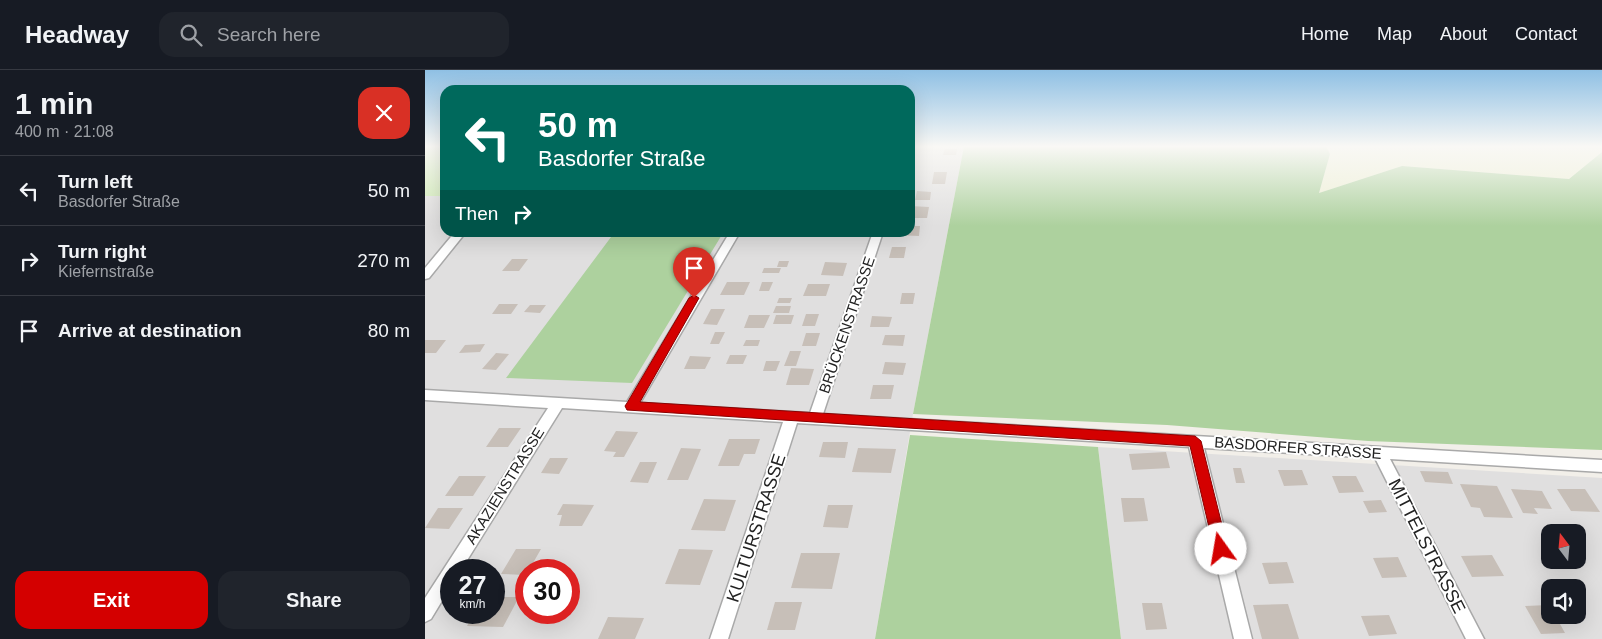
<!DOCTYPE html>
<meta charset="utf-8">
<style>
body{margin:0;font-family:Helvetica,sans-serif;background:#20242c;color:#f1f3f6;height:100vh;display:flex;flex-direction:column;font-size:19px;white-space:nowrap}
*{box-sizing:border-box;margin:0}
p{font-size:16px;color:#9ea1a6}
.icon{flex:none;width:28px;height:28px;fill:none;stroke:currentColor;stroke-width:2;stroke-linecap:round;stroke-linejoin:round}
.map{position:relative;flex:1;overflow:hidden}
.side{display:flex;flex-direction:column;background:#171b24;width:425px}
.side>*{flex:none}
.guide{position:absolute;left:15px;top:15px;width:475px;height:152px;border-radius:15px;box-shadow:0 5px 20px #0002;background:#00695c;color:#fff;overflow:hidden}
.needle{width:32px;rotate:344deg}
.fabs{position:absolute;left:1116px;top:454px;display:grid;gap:10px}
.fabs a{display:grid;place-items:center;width:45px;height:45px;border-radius:10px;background:#171b24;box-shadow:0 5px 20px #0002;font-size:25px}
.speed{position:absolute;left:15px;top:489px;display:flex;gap:10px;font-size:25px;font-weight:700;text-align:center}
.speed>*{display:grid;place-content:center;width:65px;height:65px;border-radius:50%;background:#171b24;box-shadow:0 5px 20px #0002;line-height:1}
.speed small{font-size:12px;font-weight:400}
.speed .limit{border:8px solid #d22;background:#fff;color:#111}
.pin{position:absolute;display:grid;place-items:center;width:42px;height:42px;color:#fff;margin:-51px -21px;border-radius:50% 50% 50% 0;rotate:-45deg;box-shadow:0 0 5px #0007}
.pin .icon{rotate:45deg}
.me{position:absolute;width:55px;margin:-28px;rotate:347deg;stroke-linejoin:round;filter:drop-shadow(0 0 4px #0008)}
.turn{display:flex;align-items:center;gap:18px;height:105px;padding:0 15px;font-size:22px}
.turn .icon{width:65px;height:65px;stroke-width:2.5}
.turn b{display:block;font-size:35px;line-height:42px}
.then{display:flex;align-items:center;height:48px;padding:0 15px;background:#0003;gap:10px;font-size:19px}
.round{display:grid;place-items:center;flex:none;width:52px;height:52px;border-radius:15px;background:#20242c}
.overview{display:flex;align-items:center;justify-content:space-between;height:85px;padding:0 15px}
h1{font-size:30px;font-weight:700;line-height:38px}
.button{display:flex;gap:10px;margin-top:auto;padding:10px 15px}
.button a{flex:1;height:58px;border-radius:15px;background:#d40000;color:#fff;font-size:20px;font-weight:700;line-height:58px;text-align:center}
.button a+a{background:#20242c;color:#f1f3f6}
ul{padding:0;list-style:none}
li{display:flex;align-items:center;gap:15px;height:70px;padding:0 15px;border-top:1px solid #363941}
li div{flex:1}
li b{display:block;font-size:19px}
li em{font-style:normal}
header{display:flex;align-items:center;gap:30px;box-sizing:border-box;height:70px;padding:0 25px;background:#171b24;border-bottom:1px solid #363941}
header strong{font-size:24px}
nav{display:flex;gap:28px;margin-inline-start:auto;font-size:18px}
.search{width:350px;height:45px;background:#20242c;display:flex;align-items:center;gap:12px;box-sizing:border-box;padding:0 18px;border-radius:15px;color:#9ea1a6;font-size:19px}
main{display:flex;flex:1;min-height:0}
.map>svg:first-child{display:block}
.residential{fill:#e0dfdf;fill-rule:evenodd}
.farmland{fill:#eef0d5}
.grass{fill:#cdebb0}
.forest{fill:#add19e}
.building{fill:#c7bfb8}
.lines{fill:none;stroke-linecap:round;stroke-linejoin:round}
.street-casing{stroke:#a9a9a9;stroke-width:3}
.street{fill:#fff;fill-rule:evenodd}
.route{fill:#d40000;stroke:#8a0000}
.labels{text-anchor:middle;stroke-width:4;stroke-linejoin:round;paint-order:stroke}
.street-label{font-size:15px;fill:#222;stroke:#fff}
.near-street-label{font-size:18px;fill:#222;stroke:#fff}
</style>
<header>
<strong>Headway</strong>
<div class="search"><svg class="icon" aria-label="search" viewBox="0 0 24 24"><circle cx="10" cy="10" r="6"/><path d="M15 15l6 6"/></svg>Search here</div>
<nav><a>Home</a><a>Map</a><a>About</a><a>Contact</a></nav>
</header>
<main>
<section class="side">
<div class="overview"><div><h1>1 min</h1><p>400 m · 21:08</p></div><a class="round" style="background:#d93025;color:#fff"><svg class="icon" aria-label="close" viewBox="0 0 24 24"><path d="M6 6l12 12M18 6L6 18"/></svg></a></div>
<ul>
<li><svg class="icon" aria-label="left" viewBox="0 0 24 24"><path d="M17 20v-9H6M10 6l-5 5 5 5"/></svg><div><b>Turn left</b><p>Basdorfer Straße</p></div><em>50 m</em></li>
<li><svg class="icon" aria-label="right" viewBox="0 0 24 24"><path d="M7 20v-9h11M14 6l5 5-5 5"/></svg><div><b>Turn right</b><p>Kiefernstraße</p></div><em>270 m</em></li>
<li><svg class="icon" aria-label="arrive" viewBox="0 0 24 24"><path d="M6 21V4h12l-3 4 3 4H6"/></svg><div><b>Arrive at destination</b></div><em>80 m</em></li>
</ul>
<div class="button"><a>Exit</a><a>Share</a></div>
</section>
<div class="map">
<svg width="1177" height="569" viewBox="0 0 1177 569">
<rect width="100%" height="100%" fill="#f2efe9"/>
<path class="residential" d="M485,76H539L488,344L450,569H0V126H20V162H485ZM26,500H69V542H26ZM101,500H144V542H101Z
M673,377L1177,408V569H696ZM1125,462H1152V490H1125ZM1125,518H1152V545H1125Z"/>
<path class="farmland" d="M901,76H1177V82L1144,109L977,96L894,123L905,84Z"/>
<path class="grass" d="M0,76H20V126H0Z"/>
<path class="forest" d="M539,76H901L905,84L894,123L977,96L1144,109L1177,82V380L943,371L742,355L488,344Z
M189,163H298L207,313L81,308Z
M485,365L673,377L696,569H450Z"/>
<path class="building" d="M520,79H532L531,85H518Z
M509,102H522L520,114H507Z
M492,121L506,122L505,130H490Z
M485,136L504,137L502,148H485Z
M485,156H495L494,166L470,165L471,162H485Z
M418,162H432L430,167H416Z
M467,177H481L479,188H464Z
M87,189H103L94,201H77Z
M354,191H364L362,197H352Z
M400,192L422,193L418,206L396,205Z
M339,198H356L354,203H337Z
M302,212H325L319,225H295Z
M337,212H348L344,221H334Z
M383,214H405L401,226H378Z
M477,223H490L488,234H475Z
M354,228H367L365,233H352Z
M74,234H93L86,244H67Z
M105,235H121L115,243L99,242Z
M351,236H366L364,243H348Z
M286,239H300L292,255L278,254Z
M381,244H394L390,256H377Z
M324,245H345L339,258H319Z
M351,245H369L366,254H348Z
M447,246L467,247L464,257H445Z
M290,262H300L294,274H285Z
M381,263H395L391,276H377Z
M460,265H480L478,276L457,275Z
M0,270H21L11,283H0Z
M321,270H335L333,276H318Z
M60,274L55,282L34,283L40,275Z
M365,281H376L371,296H359Z
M71,283L84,284L71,300L57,299Z
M305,285H322L318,294H301Z
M265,286L286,287L280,299H259Z
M341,291H355L351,301H338Z
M460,292L481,293L478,305L457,304Z
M366,298L389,299L384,315H361Z
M448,315H469L466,329H445Z
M74,358H96L83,377H61Z
M191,361L213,362L199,387H188L191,382L179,381Z
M304,369H335L330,384H319L314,396H293Z
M398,372H423L420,388L394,387Z
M256,378L276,379L263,410H242Z
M433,378L471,379L466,403L427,402Z
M741,382L745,398L707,400L704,384Z
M125,388H143L134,404L116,403Z
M215,392H232L223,413L205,412Z
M808,398H816L820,413H811Z
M853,400H877L883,415L859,416Z
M995,401L1023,402L1028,414L1000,412Z
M34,406H61L48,426H20Z
M907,406H931L939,422L914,423Z
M1035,414L1072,416L1088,448L1059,447L1055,438L1046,437Z
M1086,419L1117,421L1127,439L1109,438L1113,444L1098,443Z
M1132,419H1160L1175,442L1146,441Z
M696,428H719L723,451L699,452Z
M279,429L311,430L300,461L266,460Z
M956,430L962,442L944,443L938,431Z
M138,434L169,435L157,456H134L137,445H132Z
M403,435H428L423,458L398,457Z
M13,438H38L24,459L0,458Z
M91,479H116L104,500H101V505L76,504Z
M254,479L288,480L275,515L240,514Z
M376,483H415L407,519L366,518Z
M1067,485L1079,506L1047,507L1036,486Z
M973,487L982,507L957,508L948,488Z
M862,492L869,513L844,514L837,493Z
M69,527H94L78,557L42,556L49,542H69Z
M350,532H377L370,560H342Z
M717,533H737L742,559L721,560Z
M863,534L874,569H837L828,535Z
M1124,535L1125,545H1130L1140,563L1116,564L1100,536Z
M964,545L972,564L944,566L936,546Z
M183,547L219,548L210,569H173Z"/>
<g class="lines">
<g class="street-casing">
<path id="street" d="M30,162H41L4,208L0,209V198Z
M305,162H315L215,333L385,343L448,162H458L398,344L1177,390V402L965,389L1059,569H1041L950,388L779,378L827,569H809L764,377L372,353L303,569H285L358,352L137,338L36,500H26V516L6,549L0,552V528L123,338L0,330V320L202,332Z"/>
</g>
<use href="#street" class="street"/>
</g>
<linearGradient id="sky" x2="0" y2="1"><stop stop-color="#8fc0e4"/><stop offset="0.49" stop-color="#f9f8f5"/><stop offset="1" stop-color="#f9f8f5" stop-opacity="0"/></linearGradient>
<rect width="1177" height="156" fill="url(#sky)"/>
<path class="route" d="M269,225L274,228L215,332L770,366L776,371L803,479L801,484L796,486L791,484L789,479L765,376L202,340L200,336L202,333L264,228Z"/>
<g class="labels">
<g class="street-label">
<text transform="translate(422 255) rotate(-71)" y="5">BRÜCKENSTRASSE</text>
<text transform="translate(873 378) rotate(4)" y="5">BASDORFER STRASSE</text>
<text transform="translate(80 416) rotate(-58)" y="5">AKAZIENSTRASSE</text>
</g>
<g class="near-street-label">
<text transform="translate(331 458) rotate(-72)" y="6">KULTURSTRASSE</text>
<text transform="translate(1002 476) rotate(63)" y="6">MITTELSTRASSE</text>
</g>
</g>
</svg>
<div class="fabs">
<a><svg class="needle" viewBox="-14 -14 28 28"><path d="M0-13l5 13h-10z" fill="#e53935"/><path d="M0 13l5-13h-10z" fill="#9ea1a6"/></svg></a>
<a><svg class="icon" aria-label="sound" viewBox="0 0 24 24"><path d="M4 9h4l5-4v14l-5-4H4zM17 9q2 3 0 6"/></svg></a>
</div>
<div class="speed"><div>27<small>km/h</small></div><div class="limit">30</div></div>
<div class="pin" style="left:269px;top:228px;background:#d93025"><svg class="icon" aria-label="arrive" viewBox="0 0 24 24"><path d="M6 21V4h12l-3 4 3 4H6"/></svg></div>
<svg class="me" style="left:796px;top:479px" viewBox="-20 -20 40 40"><circle r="19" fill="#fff"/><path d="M0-13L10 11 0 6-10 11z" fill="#d40000"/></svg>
<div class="guide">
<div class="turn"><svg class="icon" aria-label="left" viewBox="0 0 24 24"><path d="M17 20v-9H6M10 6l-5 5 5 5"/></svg><div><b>50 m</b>Basdorfer Straße</div></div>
<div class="then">Then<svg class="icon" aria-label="right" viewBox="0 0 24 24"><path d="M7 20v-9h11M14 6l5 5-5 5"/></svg></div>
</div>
</div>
</main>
